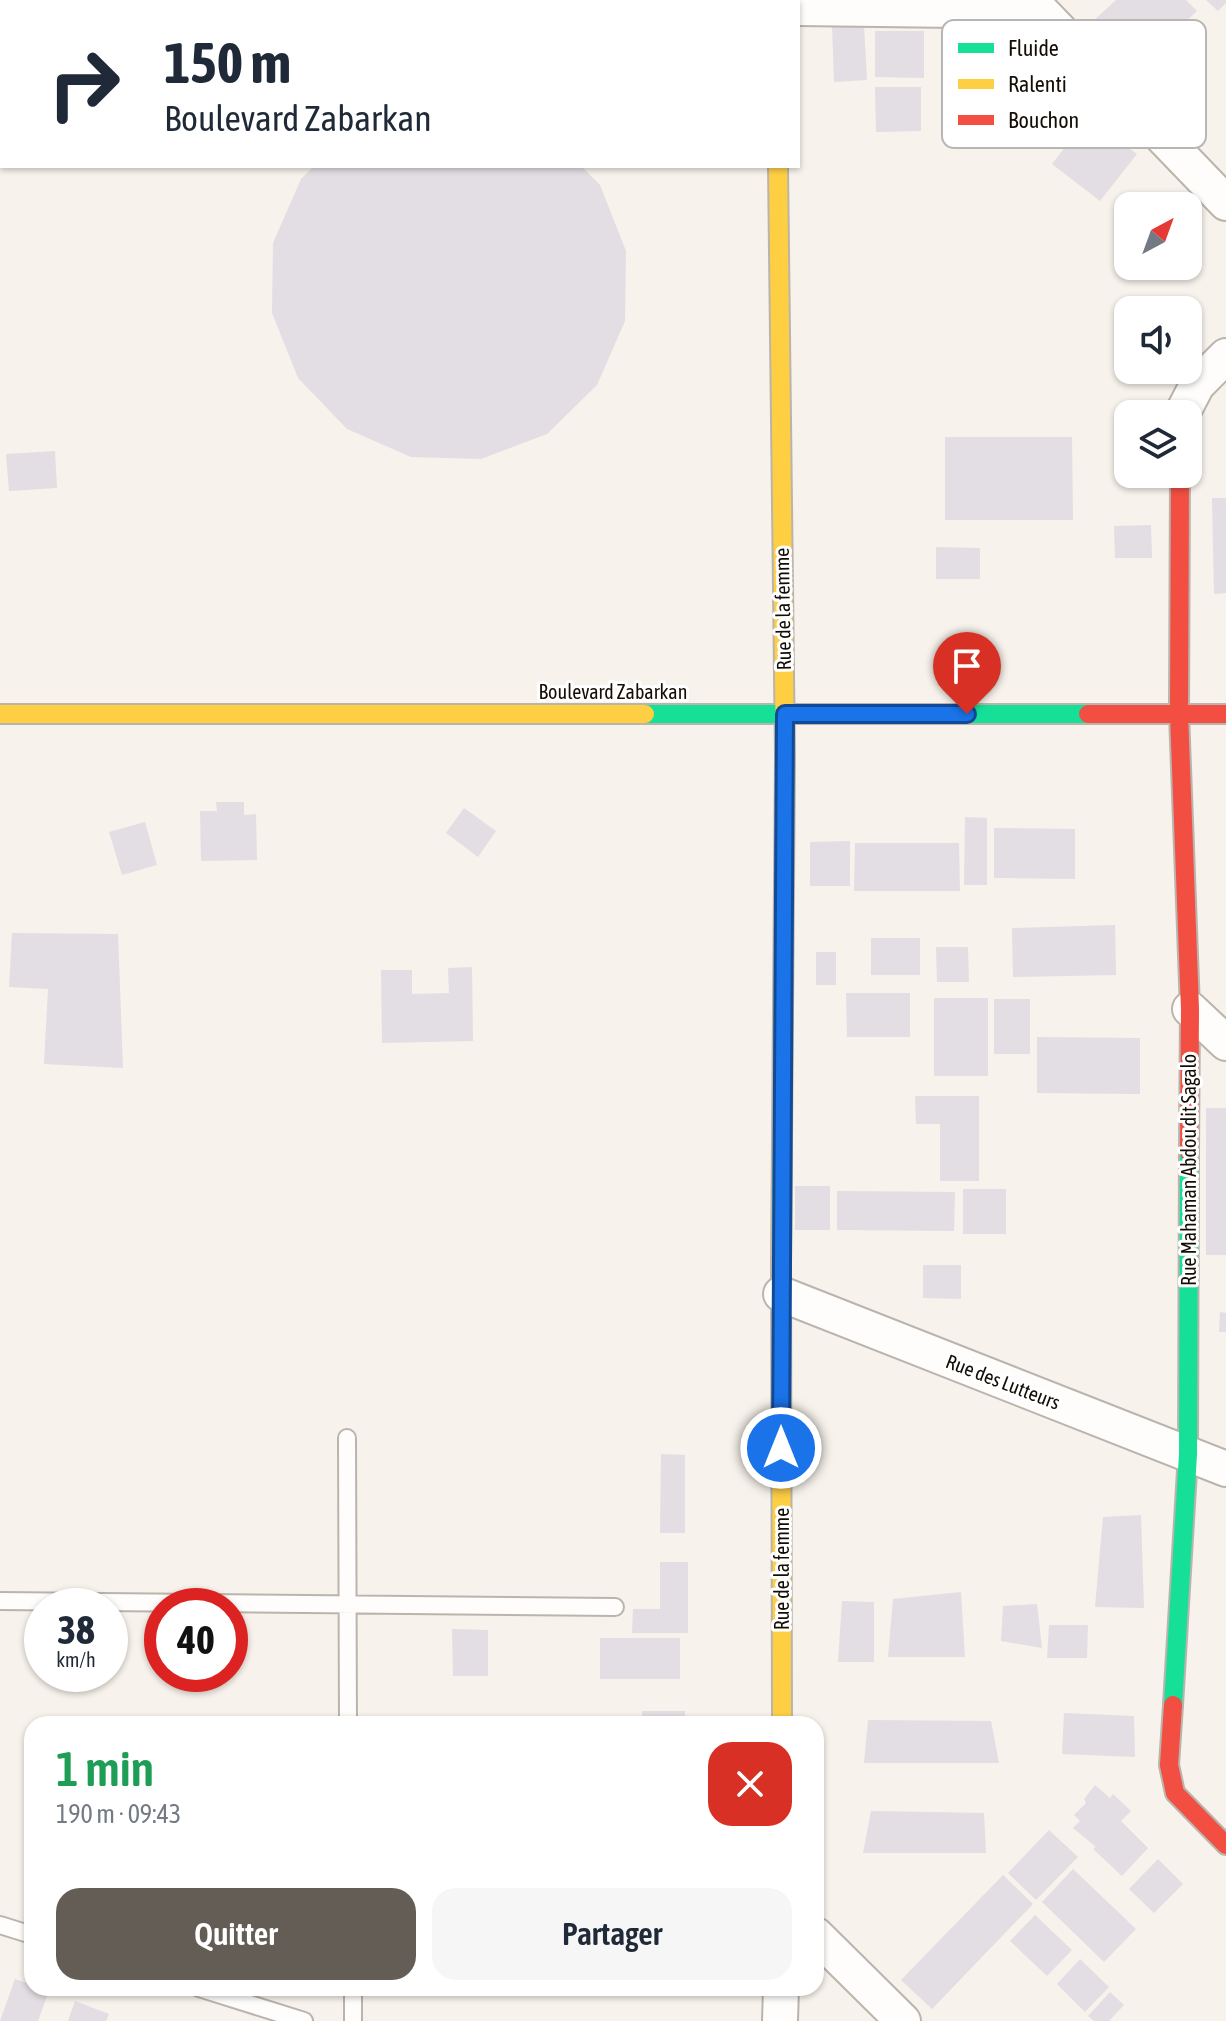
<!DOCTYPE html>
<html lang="fr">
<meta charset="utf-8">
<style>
body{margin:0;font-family:"Asap Condensed",sans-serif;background:#f6f6f7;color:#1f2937;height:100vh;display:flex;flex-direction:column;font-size:30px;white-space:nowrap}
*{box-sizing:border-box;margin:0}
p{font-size:26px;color:#747a83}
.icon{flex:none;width:44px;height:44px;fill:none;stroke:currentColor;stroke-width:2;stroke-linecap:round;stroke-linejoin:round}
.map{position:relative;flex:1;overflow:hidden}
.details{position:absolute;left:24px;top:1716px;width:800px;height:280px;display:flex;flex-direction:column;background:#fff;border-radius:24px;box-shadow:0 2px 6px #0004}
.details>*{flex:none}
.hud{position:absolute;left:0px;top:0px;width:800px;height:168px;box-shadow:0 2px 6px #0004;background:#fff;color:#1f2937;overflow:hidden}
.needle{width:52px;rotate:41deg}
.fabs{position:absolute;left:1114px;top:192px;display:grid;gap:16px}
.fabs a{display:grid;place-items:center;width:88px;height:88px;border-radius:16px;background:#fff;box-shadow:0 2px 6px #0004;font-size:40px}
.speed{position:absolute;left:24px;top:1588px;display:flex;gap:16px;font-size:40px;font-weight:700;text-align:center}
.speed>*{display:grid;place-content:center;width:104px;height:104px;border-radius:50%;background:#fff;box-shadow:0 2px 6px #0004;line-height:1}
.speed small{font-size:20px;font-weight:400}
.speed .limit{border:12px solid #d22;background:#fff;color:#111}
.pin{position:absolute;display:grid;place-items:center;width:68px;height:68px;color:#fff;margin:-82px -34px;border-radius:50% 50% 50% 0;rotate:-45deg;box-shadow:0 0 8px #0007}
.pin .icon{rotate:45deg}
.me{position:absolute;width:88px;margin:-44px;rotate:0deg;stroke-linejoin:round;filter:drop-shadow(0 0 6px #0008)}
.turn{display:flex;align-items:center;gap:28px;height:168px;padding:0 32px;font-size:36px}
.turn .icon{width:104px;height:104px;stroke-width:2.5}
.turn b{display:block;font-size:56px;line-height:68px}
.round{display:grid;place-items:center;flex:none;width:84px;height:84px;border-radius:24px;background:#f6f6f7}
.overview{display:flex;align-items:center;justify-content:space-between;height:136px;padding:0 32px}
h1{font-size:48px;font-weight:600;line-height:60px;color:#1e9e55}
.action{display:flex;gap:16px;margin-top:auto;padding:16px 32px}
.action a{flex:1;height:92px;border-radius:24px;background:#635d56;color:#fff;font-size:32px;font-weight:600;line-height:92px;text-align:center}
.action a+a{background:#f6f6f7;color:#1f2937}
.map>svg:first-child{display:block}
.building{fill:#e2dee3}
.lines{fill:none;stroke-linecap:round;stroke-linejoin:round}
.lane-casing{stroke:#bab4ad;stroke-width:20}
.street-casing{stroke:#bab4ad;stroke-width:38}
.fast-casing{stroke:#bab4ad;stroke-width:22}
.slow-casing{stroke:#bab4ad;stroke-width:22}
.jam-casing{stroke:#bab4ad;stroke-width:22}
.lane{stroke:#fefdfc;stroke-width:16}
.street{stroke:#fefdfc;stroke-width:34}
.fast{stroke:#16e098;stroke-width:18}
.slow{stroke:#ffcf43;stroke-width:18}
.jam{stroke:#f24e42;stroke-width:18}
.route-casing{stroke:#114b97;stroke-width:20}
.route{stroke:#1a73e8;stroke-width:14}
.labels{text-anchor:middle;stroke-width:6;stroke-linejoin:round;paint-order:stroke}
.street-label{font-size:20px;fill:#130d06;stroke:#fff}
.key{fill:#fff;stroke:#b8b6b4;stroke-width:2}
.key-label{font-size:22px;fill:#130d06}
</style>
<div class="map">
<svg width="1226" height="2021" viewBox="0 0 1226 2021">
<rect width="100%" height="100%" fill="#f7f2eb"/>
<path class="building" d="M1116,0H1186L1197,11L1135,69L1092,22Z
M1206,0H1226V3L1218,11Z
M864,25L867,80L834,82L832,27Z
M875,31H924V78L875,77Z
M875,87H921V131L876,132Z
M1103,129L1137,154L1100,201L1052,164L1076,133L1092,144Z
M314,166H581L600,185L626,251L625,321L597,385L547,434L481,459L411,457L347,429L298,378L272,313L273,243L301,179Z
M945,437H1072L1073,520H945Z
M55,451L57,488L9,491L6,454Z
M1212,498H1226V593L1214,594Z
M1151,525L1152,558H1115L1114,526Z
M936,547L980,548V579H936Z
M216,802H244V815L256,814L257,860L201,861L200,811H217Z
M464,808L496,831L478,857L446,833Z
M965,817L987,818V885H964Z
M145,822L157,865L122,875L109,832Z
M994,828L1075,829V879L994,878Z
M850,841V886H810V842Z
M855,843H959L960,891H854Z
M1115,925L1116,975L1013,977L1012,928Z
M12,933L118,934L123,1068L44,1064L48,989L9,987Z
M871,938H920V975H871Z
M936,947H968L969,982H937Z
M816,952H836V985H816Z
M472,967L473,1041L382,1043L381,970H412V994L449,993L448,968Z
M846,993H910V1037H847Z
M934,998H988V1076H934Z
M994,999H1030V1054H994Z
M1037,1037L1140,1038V1094L1037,1093Z
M915,1096H979V1181H940V1124H916Z
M1206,1108H1226V1255H1206Z
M795,1186H830V1230H795Z
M963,1189H1006V1234H963Z
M837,1191L955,1192L954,1231L837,1230Z
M923,1265H961V1299L923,1298Z
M1220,1312L1226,1313V1332H1219Z
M661,1454L685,1455V1533H660Z
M1141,1515L1144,1608L1095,1607L1103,1517Z
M660,1562H688V1633H632L633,1609H660Z
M961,1592L965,1657H888L893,1599Z
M842,1601L874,1602V1662H838Z
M1037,1604L1042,1648L1001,1641L1003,1606Z
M1049,1625H1088L1087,1658H1047Z
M452,1629L488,1630V1676H453Z
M600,1638H680V1679H600Z
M642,1711H685V1724H642Z
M1064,1713L1134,1716L1135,1757L1062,1754Z
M868,1720L991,1721L999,1763H864Z
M1095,1785L1110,1798L1113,1794L1131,1811L1121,1821L1148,1848L1122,1876L1093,1849L1096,1847L1073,1828L1080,1821L1074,1815L1086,1803L1084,1799Z
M871,1811L984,1813L986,1853H863Z
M1049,1830L1078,1857L1036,1900L1008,1873Z
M1158,1859L1183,1884L1154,1913L1129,1889Z
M1073,1869L1136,1929L1104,1962L1042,1902Z
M1003,1875L1033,1904L932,2009L901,1980Z
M1035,1915L1072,1950L1047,1976L1010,1941Z
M1080,1959L1109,1987L1085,2012L1057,1984Z
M15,1979L32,1985V1988L49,1991L38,2021H0Z
M1110,1992L1124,2005L1109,2021H1094L1088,2016Z
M75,2001L109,2014L106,2021H68Z"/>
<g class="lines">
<g class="lane-casing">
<path id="lane" d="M347,1438L348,1724
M0,1601L615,1607
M0,1925L32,1935
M199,1988L304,2021
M353,1988V2021"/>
</g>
<g class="street-casing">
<path id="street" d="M798,8L1041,11L1226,203
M1182,414L1197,385L1226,356
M1190,1009L1226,1043
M781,1294L1226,1469
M816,1935L903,2021
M780,2021L781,1988"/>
</g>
<g class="fast-casing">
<path id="fast" d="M645,714H1088
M781,1264L785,758
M1173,1705L1188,1454L1189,1152"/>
</g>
<g class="slow-casing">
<path id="slow" d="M778,166L785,758
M0,714H645
M781,1264L782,1724"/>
</g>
<g class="jam-casing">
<path id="jam" d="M1180,474L1179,714L1190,1009L1189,1152
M1088,714H1226
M1173,1705L1169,1765L1175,1793L1226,1845"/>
</g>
<use href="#lane" class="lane"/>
<use href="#street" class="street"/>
<use href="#fast" class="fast"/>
<use href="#slow" class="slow"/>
<use href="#jam" class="jam"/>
</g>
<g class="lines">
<g class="route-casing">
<path id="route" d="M781,1448L785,714H967"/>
</g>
<use href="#route" class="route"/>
</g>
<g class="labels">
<g class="street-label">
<text transform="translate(783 609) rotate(-91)" y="7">Rue de la femme</text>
<text x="613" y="699">Boulevard Zabarkan</text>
<text transform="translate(1189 1170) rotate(-90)" y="7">Rue Mahaman Abdou dit Sagalo</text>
<text transform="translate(1003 1382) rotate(21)" y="7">Rue des Lutteurs</text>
<text transform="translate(782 1569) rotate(-90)" y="7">Rue de la femme</text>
</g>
</g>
<rect x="942" y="20" width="264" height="128" rx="12" class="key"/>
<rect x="958" y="43" width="36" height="10" fill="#16e098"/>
<rect x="958" y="79" width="36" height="10" fill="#ffcf43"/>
<rect x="958" y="115" width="36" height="10" fill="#f24e42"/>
<g class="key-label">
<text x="1008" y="56">Fluide</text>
<text x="1008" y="92">Ralenti</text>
<text x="1008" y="128">Bouchon</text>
</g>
</svg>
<div class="fabs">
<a><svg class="needle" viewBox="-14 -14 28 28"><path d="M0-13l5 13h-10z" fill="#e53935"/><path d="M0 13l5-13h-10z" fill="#747a83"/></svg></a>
<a><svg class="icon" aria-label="sound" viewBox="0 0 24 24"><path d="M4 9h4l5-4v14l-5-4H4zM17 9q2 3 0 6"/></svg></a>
<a><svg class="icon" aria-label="layers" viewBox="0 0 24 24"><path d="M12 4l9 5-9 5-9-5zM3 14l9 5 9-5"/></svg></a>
</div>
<div class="speed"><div>38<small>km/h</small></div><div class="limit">40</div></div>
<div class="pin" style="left:967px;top:714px;background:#d93025"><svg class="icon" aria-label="arrive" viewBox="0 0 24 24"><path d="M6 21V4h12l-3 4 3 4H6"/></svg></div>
<svg class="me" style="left:781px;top:1448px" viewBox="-20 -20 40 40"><circle r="17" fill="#1a73e8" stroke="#fff" stroke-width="3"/><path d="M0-11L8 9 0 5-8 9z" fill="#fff"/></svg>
<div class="hud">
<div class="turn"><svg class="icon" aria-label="right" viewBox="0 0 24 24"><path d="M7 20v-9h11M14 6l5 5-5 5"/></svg><div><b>150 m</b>Boulevard Zabarkan</div></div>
</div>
<section class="details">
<div class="overview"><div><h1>1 min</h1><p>190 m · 09:43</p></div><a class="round" style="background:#d93025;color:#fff"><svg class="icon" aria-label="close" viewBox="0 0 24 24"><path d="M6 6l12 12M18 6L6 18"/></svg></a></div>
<div class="action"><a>Quitter</a><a>Partager</a></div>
</section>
</div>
